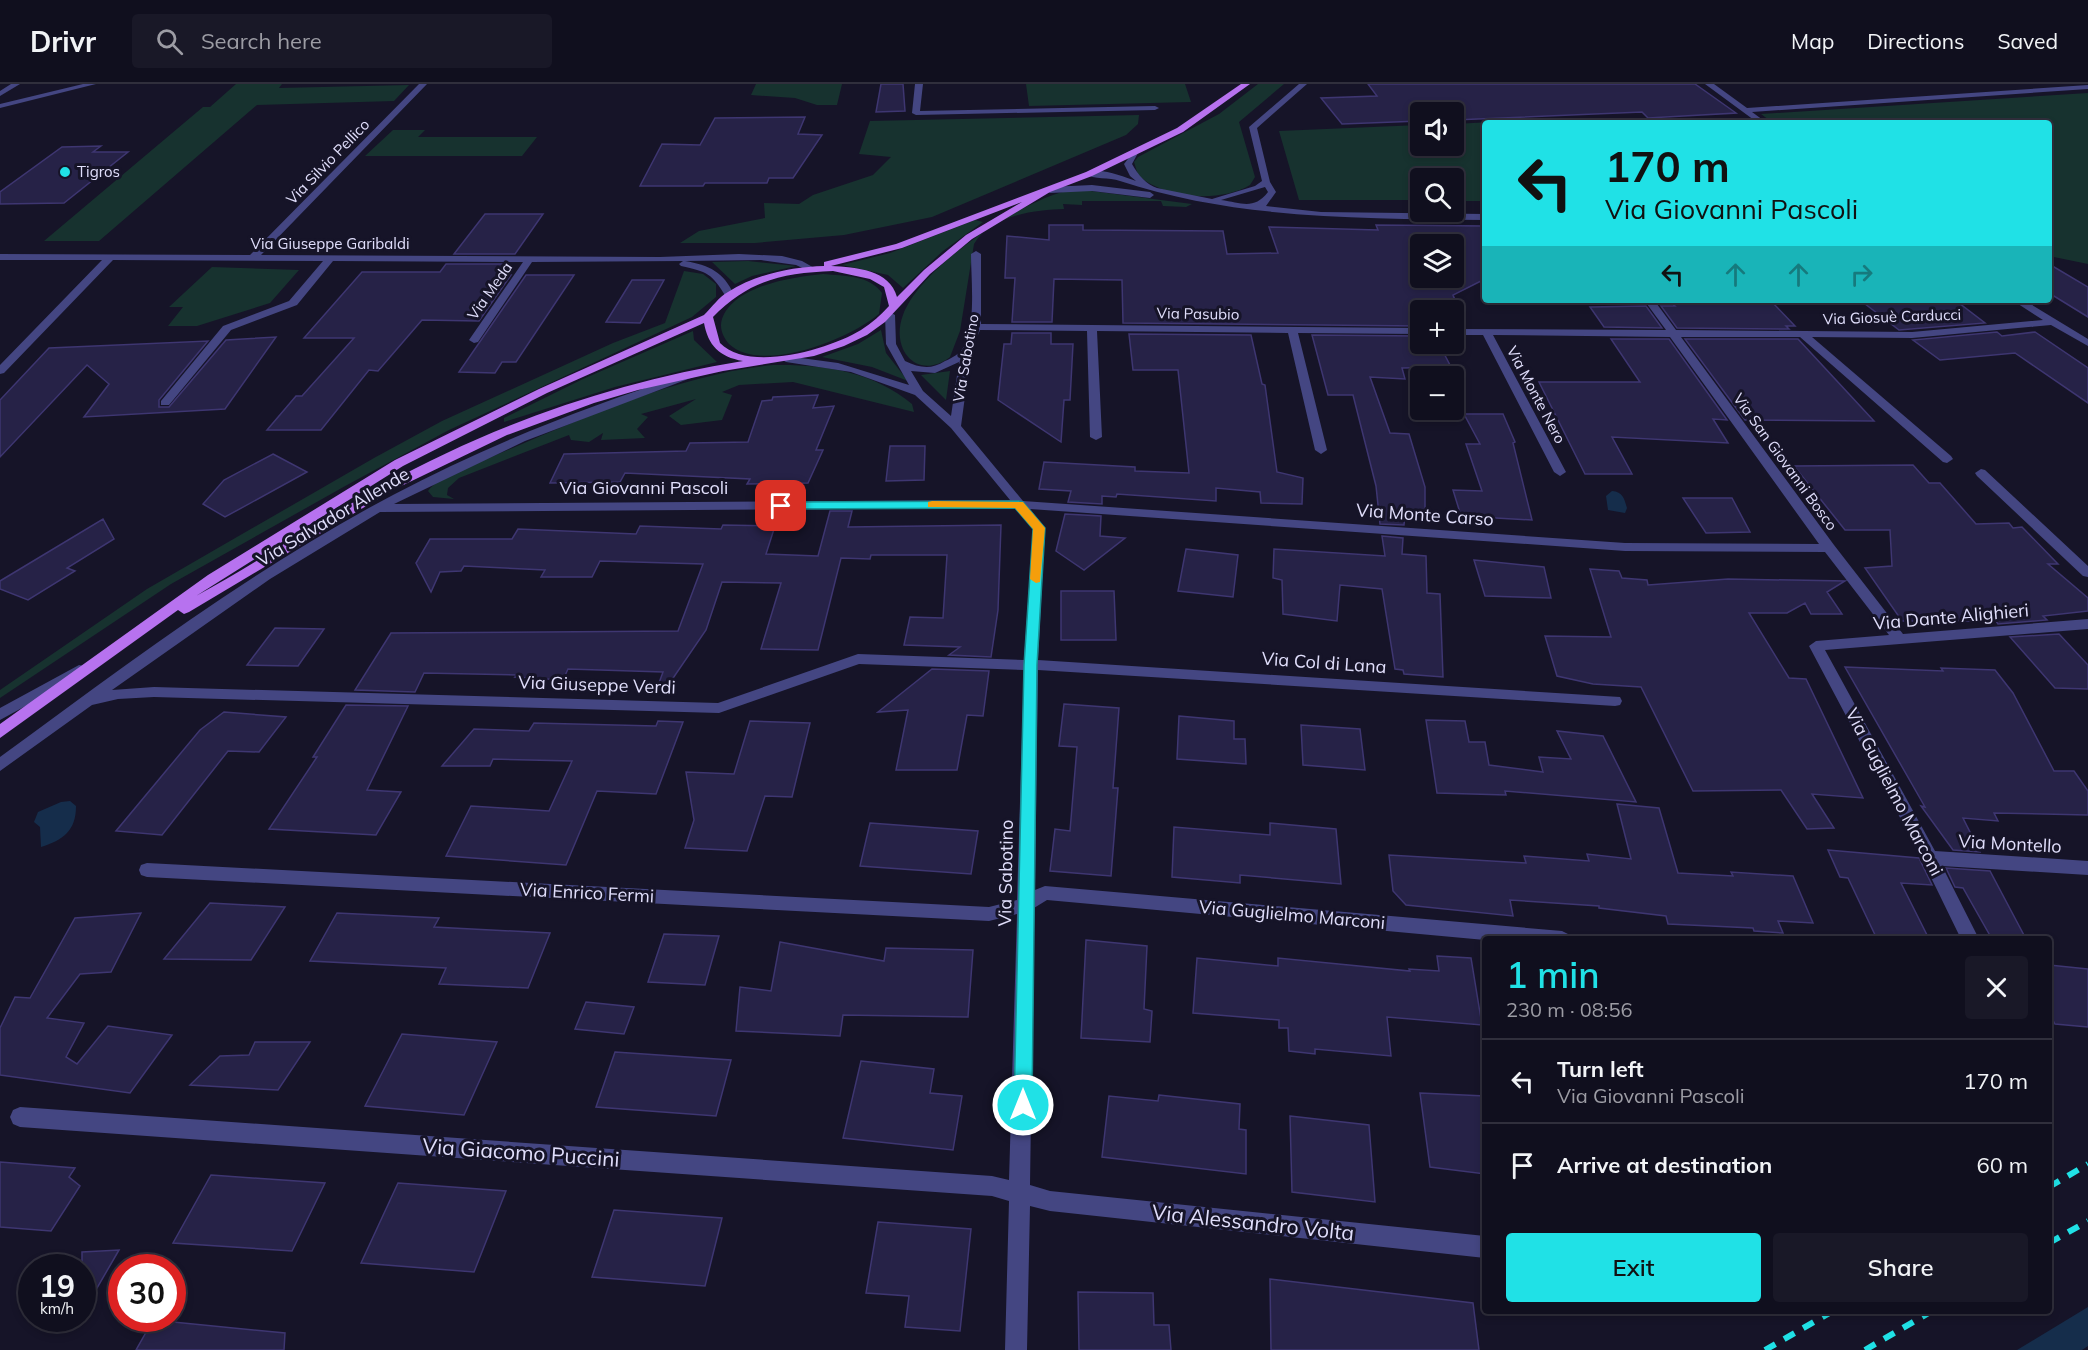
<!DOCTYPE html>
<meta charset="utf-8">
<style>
body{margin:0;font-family:Mulish,sans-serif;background:#191827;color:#f1f3f6;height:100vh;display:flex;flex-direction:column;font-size:22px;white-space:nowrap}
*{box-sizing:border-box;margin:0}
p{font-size:20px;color:#9c9ca4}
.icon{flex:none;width:33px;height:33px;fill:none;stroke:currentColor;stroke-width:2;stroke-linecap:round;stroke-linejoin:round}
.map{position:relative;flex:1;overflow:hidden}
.side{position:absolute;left:1482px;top:852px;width:570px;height:378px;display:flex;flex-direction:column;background:#100f1e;border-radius:6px;box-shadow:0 3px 9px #0003,0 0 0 2px #302f3c}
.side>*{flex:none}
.banner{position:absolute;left:1482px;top:36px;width:570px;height:183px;border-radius:6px;box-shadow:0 3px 9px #0003,0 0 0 2px #302f3c;background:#20e1e6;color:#111;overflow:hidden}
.tools{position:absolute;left:1410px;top:18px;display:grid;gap:12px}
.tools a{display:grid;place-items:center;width:54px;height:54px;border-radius:6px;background:#100f1e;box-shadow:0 3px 9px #0003,0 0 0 2px #302f3c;font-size:30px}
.speed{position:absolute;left:18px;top:1170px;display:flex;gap:12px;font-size:30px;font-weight:700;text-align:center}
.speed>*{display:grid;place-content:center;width:78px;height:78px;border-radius:50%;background:#100f1e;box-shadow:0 3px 9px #0003,0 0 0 2px #302f3c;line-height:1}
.speed small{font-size:15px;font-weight:400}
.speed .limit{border:9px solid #d22;background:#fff;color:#111}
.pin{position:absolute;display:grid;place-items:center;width:51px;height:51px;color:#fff;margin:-26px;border-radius:12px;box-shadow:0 3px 9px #0006}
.me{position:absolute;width:66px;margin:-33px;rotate:0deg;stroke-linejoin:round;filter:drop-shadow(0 0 4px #0008)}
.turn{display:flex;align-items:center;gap:21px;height:126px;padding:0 24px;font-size:27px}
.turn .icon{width:78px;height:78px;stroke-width:2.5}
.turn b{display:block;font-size:42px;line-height:51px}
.lanes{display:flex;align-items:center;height:57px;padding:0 24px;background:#0003;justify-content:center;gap:30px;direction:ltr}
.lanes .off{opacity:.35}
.round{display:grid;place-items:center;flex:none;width:63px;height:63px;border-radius:6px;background:#191827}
.summary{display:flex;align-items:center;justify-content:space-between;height:102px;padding:0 24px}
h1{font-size:36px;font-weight:600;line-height:45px;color:#20e1e6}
.action{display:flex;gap:12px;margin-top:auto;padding:12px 24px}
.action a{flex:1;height:69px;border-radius:6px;background:#20e1e6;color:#111;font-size:24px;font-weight:600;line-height:69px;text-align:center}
.action a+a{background:#191827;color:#f1f3f6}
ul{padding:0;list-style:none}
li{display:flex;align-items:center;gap:18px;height:84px;padding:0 24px;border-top:2px solid #302f3c}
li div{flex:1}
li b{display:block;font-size:22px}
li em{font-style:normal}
header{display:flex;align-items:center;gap:36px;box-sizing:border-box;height:84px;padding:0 30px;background:#100f1e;border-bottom:2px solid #302f3c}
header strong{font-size:28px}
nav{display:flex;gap:33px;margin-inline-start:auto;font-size:21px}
.search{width:420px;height:54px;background:#191827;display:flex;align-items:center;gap:15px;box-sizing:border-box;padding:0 21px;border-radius:6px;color:#9c9ca4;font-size:22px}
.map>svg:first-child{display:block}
.green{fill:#17322f}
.water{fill:#152d4b}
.building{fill:#262247;stroke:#3e3671;stroke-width:1.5;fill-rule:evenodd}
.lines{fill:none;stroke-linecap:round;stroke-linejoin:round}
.minor{fill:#444682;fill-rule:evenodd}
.major{fill:#b772ef;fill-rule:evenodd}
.rail{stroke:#20e1e6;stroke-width:6;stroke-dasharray:12 10;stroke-linecap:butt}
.route{fill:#20e1e6;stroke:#159296;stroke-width:1.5}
.slow{fill:#f59e0b}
.poi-dot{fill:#20e1e6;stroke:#161428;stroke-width:2}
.labels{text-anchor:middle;stroke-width:6;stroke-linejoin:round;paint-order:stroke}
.far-street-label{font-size:15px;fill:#e0defb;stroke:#161428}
.far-poi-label{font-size:15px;fill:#e0defb;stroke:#161428;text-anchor:start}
.street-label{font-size:18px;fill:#e0defb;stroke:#161428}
.near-street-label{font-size:21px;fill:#e0defb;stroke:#161428}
</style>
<header>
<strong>Drivr</strong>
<div class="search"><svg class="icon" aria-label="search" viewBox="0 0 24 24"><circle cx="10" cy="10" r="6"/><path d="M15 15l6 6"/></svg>Search here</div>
<nav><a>Map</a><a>Directions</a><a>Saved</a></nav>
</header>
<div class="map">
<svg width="2088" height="1266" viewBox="0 0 2088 1266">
<rect width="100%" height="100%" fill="#161428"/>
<path class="green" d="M236,0H282L279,4L409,1L394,17L257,21L99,157H44L203,23H210Z
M756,0H842L837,21H817L795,14L751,11Z
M1026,0H1185L1191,18L1029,22Z
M1258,0H1284L1239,38L1255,93L1250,101C1220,119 1164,115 1138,91L1134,78L1138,73L1219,30Z
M2088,9V180L2049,172V39H1773L1761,30Z
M1139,31L1138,40L1126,51L932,133L844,151L755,159H680L699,147L765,134L764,119L799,120L813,111L873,91L891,73L859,70L870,37Z
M1511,37L1512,39H1485V117H1454V94H1420V116H1299L1279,47L1420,41V62H1454V40Z
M393,46H425L418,53H537L522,72H365Z
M1091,107L1192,120L1186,123L1163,122L1161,117H1082V121L1063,120L1064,125C1035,126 990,131 974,160L960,247L950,273C917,298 890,265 903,231C920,184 1013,123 1059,109C1069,106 1081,107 1091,107Z
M975,136L983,138L943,167L903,204L888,191L842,181L890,169Z
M748,177L796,182L752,192L735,200L712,178Z
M212,183L299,186L270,219L197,242H168L183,223H169Z
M684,187L703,190L716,200V213L692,233L449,346L347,401L171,500L0,614V606L147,505L374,374L442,337L613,259L665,239Z
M823,190C845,192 869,191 882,209L879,230C851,254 762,291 729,260C723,253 719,244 722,235C734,201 794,193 823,190Z
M881,246L886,269L908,297L872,283L822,273L858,260Z
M693,247L694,256L717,278L615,303L504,338V334L583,295Z
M773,281C822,280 873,287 912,320L914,328L793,298L739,301L722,308L732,311L722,336L681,341L669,332L696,315L641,330L648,333L637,345L645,354L601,356L603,349L589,358L571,356L569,351L459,394L448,404L447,411L454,415L433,413L428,407C439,391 478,379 496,371C584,334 677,291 773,281Z
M950,287L946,316L921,291Z"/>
<path class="water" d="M1612,407C1623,408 1624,414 1627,424L1625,429L1608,426L1606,412Z
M70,717L76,722C76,747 63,756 41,763L40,743L34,738L38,728L61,718Z
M2088,1223V1262L2082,1266H2017Z"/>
<path class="building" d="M881,0H903L905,27L876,28Z
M1368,0H1695L1736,29L1648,34L1642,28L1454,36V28H1420V37L1342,40L1321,14L1377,12Z
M805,33L798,50L822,51L793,94H769L767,99H705L703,102H640L662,60L700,61L715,34Z
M101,62L93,68H128L64,119L0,120V108L62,63Z
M485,130H543L515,170H454Z
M1049,141H1083V146L1223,147L1227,170L1278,169L1269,143L1378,146L1376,141L1485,142V195L1453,211L1464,238H1454V226H1420V242L1123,239L1122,196L1054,195L1052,238H1012L1015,194H1005L1007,152L1049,156ZM1420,160H1454V194H1420Z
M446,180H508L500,191H511L479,237L422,236L378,287L369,286L321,346H267L296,312H302L354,254H304L362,188H440Z
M2049,180L2088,203V233L2049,209Z
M526,191H574L516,278H502L495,289L459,288Z
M632,196H664L640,239L606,238Z
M1860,216H1955L1985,239L1899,246Z
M1712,217L1714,220H1748L1772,218L1795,242H1786L1789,245L1677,244L1661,222H1675L1671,218Z
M1646,222L1662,244L1604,243L1590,223Z
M1997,248L2002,252L2035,248L2088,284V319L2015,269L1940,276L1913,256Z
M1012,249H1051V260H1073L1070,316H1064L1061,358L998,316L1004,260H1011Z
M1129,250L1251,251L1262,300L1265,301L1277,388L1303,394L1302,420L1261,419L1260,408L1216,404V417L1117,410L1116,413L1102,412V420L1068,418L1071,407L1039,405L1044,378L1135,383V387L1189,389L1178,286H1133Z
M1312,251L1420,252V260H1439L1451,283L1402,284L1405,295L1370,293L1390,349L1409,350L1425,403V430L1405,429L1404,441L1380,440L1376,402L1353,311H1328Z
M276,253L225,325L84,333L109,300L87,281L0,373V316L49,264L208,257L159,316V323H169L226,256Z
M1611,255H1669L1727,336L1713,335L1728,359L1612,353L1632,390H1585L1539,298H1640Z
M1685,255H1798L1874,337L1745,336Z
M818,311L813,324L834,322L816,366H823L808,399L747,400L750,395L625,389L620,398L550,399L564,370L686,367L690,359L748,358L762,317L772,316L773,313Z
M1464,330H1503L1515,358L1513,359L1532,436L1461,432L1453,406L1482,407L1466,360H1480Z
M890,362H925L924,396L886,397Z
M273,370L307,388L225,433L203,420L224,396Z
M1913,381L1929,399H1940L1976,440L2009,439L2013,444L2022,443L2058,480H2048L2088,514V527L2043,532L2047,536L1998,540L1996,537H1902L1865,484L1892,482L1890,446H1845L1794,382Z
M1683,414H1732L1750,448L1706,449Z
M830,427H852L848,443L1001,441L998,526L991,573L949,571L960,563L904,561L910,533L943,534L947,471H871L870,475L841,474L818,566L761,565L781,499L722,498L706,546L667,603L659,599L663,588L568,585L563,596L515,593L517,591L424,589L415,608L355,606L391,549L678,547L703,480L600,477L592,493H541L545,486L464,482L461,487L440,488L431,508L416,479L430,455H512L518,445L636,450L640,442L721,445L723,441L775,442L766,470L818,472Z
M1065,430L1101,432L1100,452L1125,454L1084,486L1056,467Z
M103,435L114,455L67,484L75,487L28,516L0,505V497Z
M1382,452L1403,454L1402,470L1426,472L1427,509L1440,510L1443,593L1404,590L1403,586L1395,585L1382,505L1340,501L1337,537L1283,530L1282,496L1273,494L1274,465L1385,472Z
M1186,465L1238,471L1233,513L1178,507Z
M1474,476L1544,483L1551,514L1485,512Z
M1590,485L1619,487L1622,494L1647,496L1648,501L1728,495L1845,497L1827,508L1842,530H1811L1805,519L1787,529H1749L1789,594L1806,595L1863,714L1812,710L1834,744L1807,745L1781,706L1693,707L1641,603L1593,600L1557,592L1545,552L1611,553Z
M1061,507H1114L1116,556H1061Z
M275,544L324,545L298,582L247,581Z
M2059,550L2088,581V605L2055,604L2010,553Z
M1845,583L1943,587L1941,584L1995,586L2013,609L2054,687H2074L2088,707V731L1994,729L1998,737L1963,734L1980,768L1953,766L1921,722L1925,723Z
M932,585L989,587L983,632L967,631L957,686H896L908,626L878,628Z
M1064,620L1119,624L1113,704H1118L1111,792L1050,787L1055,745L1070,747L1077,663L1059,662Z
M346,621L408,622L367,706L401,708L376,751L269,745L317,673H313Z
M224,628L286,633L259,668L228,667L162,751L116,747L200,646Z
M1179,632L1234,637V655H1245L1246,680L1177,675Z
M1426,636L1465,637L1469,658H1485L1489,681L1543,688L1539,673L1571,675L1557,647L1603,652L1636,718L1505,707L1506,711L1437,709Z
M658,637L683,638L656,710L597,707L566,781L446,772L471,722L549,727L572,677L493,675L490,682H442L474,645L529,647L534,639L656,642Z
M750,637L810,639L792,713L765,712L747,767L685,764L694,736L686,688L734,690Z
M1301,641L1360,645L1365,686L1303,681Z
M1617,720L1659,724L1678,789L1733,792L1731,788L1793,792L1813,839L1778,837L1783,849L1754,847L1753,844L1668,840L1666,832L1599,824V822L1510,816L1513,832L1406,821L1393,807L1389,771L1526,779L1524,772L1589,777L1587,770L1631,775Z
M870,739L978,747L971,790L860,782Z
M1270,739L1336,745L1341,800L1240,791V799L1172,793L1174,743L1270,751Z
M1828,766L1919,774L1932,801L1901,799L1929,855H1877L1848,794L1840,793Z
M1946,784L1990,787L2026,855H1992L1963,804L1955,803Z
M210,819L285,823L251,876L164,875Z
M141,829L111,888L80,890L47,934L84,939L66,973L77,980L108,942L172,951L130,1009L0,991V944L15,913L30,914L75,834Z
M337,829L439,834L434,843L550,849L528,904L439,900L446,884L310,877Z
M664,850L719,852L705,901L648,898Z
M1086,856L1147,862L1144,925L1152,927L1150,958L1081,954Z
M780,858L884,877L886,864L973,866L968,933L843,931L840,952L736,947L740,903L771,907Z
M1437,872L1471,874L1482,941L1387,933L1391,972L1315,965V970L1289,967L1288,944H1279V936L1193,929L1197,874L1278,882V874L1410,887L1409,885L1439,887Z
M2049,881L2088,885V943L2055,940L2049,929Z
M586,918L634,923L624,950L575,945Z
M402,950L497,958L464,1031L365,1022Z
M255,958H310L278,1006L190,1001L220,972L249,971Z
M615,968L731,976L716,1032L596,1023Z
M861,977L934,985L930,1009L962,1012L953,1066L843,1054Z
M1420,1009L1485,1012V1090L1430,1083Z
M1159,1011L1240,1020L1239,1045L1246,1046V1090L1102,1073L1109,1012L1158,1017Z
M1290,1032L1369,1041L1375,1118L1292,1108Z
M0,1078L75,1084L69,1093L80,1102L51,1147L0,1143Z
M211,1091L325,1099L292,1167L173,1159Z
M398,1099L506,1107L474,1188L361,1179Z
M614,1126L722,1134L705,1202L592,1193Z
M878,1138L971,1145L960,1247L905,1243L909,1212L866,1209Z
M119,1166L82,1230V1168Z
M1270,1195L1473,1219L1479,1266H1271Z
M1078,1208L1153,1209L1154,1241H1169L1171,1266H1079Z
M153,1236L285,1249L284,1266H136Z"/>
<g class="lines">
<path class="minor" d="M11,0H20L0,12V7Z
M83,0H96L0,24V20Z
M419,0H427L261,171L660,173L739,170L782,172L802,177L816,185L811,188L796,181L761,176L685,177C709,181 724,188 734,211L729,214L726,213C712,189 707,188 681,182L679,180L683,177L532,178L478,258L474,259L469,256L523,178L333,177L297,221L231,246L169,321H161V317L223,242L289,217L323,177L113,176L4,289L0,290V281L102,176H0V170L250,171Z
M915,0H923L920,27L1155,22L1159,24L1155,26L916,31L912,29Z
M1299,0H1307L1257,44L1270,98L1276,108L1266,122L1321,128L1485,130V136C1362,134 1238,136 1120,97C1109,93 1094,96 1085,90C1098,82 1122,92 1136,97L1130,92L1124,80L1134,67L1138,69L1132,80C1138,91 1147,101 1157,104L1212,115L1255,102L1262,97L1249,43ZM1265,103L1268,108C1254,126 1242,119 1221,116Z
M1705,0H1714L1747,24L2088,1V5L1752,28L1767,39H1758Z
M1092,101L1150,108L1154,111L1150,114L1092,107L1050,109L1046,106L1050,103Z
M976,167L981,170V240L1420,244V250L1298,249L1327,366L1321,370L1315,366L1288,249L1097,247L1102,353L1096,356L1090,353L1087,247L980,246L971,268L961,342L1023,417L1625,459L1819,460L1670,253L1493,251L1566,388L1560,392L1554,388L1483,251H1454V245L1666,246L1644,216H1654L1676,246L1912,248L2043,236L2012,216H2024L2088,255V262L2051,241L1912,254L1812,253L1951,372L1953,375L1947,379L1943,378L1800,253H1681L1834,461L1903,550L2088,535V545L1825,566L1935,767L2088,777V791L1942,782L1979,855H1961L1923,777L1809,562L1816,557L1889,551L1825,468L1625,467L1030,425L1045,444L1038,576L1620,613L1622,617L1620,621L1615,622L1038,586L1035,806L1045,802L1562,847L1568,850L1571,855L1485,856L1047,816L1034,824L1030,1101L1050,1107L1485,1152V1174L1050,1127L1030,1122L1027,1266H1005L1009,1117L992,1112L20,1043L13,1040L10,1033L13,1026L20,1023L992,1092L1009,1096L1017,830L989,837L147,793L141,791L139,786L141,781L147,779L989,823L1017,816L1024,586L859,580L719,629L154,613L118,615L92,621L0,687V673C127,580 254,484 393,411C487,361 586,323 687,290L696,292L525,357L394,420L1010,416L951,344L915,311L851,288L786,278L781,275L786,272L838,279L909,301L886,260L885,231L890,228L895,231L896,260L905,277C920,284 931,286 945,277C950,275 957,271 961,267C977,247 971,195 971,170ZM959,278L951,332L923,307L911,287L935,289ZM1016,424L1033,444L1024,576L858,570L718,619L154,603L112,606L270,495L380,428Z
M1981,385L1985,386L2088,482V493L2083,492L1977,392L1975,389Z
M79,581L84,582L86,586L84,590L0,636V624Z"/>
<path class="major" d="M1241,0H1250L1183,48L1092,92L1050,108L972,155L930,190L885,238L867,251L844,262L814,272L723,287L638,306L594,319L507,351L393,406L189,528L184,530L178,526L0,654V640L208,491L395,376L539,305L704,231C712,223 719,213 728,208C756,190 792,183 824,182V178L896,160L1086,88L1177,44ZM1022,118L966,151L924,186L897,213C890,186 856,183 831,182L902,164ZM833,187L870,195L884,203L889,222C881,231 872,239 861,246C830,265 749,289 720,259L713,233C749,196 783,189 833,187ZM704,239C708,261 719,273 743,277C618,297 494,340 384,401C320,436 260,477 196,512L403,382L547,309Z"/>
<path class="rail" d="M2049,1103L2088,1080
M2049,1159L2088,1137
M1765,1266L1833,1227
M1865,1266L1932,1227"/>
</g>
<path class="route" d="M1019,417L1023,418L1045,444L1037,581L1032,1021L1029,1027L1023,1030L1016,1027L1014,1021L1024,581L1033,445L1015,424L781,425L776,422L781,418Z"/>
<path class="slow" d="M932,417L1023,418L1045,444L1040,498L1036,499L1030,495L1033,445L1015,424L928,423V418Z"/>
<circle class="poi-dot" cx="65" cy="88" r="6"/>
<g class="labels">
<g class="far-street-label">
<text transform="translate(328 78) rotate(-46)" y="5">Via Silvio Pellico</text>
<text x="330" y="165">Via Giuseppe Garibaldi</text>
<text transform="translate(490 207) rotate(-55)" y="5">Via Meda</text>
<text transform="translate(1198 230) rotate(1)" y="5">Via Pasubio</text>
<text transform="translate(1892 233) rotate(-2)" y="5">Via Giosuè Carducci</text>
<text transform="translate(966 274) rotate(-80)" y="5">Via Sabotino</text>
<text transform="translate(1536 311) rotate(62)" y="5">Via Monte Nero</text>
<text transform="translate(1785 378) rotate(54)" y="5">Via San Giovanni Bosco</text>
</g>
<g class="far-poi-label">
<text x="77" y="93">Tigros</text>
</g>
<g class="street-label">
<text x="644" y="410">Via Giovanni Pascoli</text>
<text transform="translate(1425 431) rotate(4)" y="6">Via Monte Carso</text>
<text transform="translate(333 433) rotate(-31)" y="6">Via Salvador Allende</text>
<text transform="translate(1951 533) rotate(-5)" y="6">Via Dante Alighieri</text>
<text transform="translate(1324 579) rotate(4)" y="6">Via Col di Lana</text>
<text transform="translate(597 601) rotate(2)" y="6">Via Giuseppe Verdi</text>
<text transform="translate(1894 708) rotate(62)" y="6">Via Guglielmo Marconi</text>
<text transform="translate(2010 760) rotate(3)" y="6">Via Montello</text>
<text transform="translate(1006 789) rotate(-89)" y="6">Via Sabotino</text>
<text transform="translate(587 809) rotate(3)" y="6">Via Enrico Fermi</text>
<text transform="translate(1292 831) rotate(5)" y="6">Via Guglielmo Marconi</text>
</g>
<g class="near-street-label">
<text transform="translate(521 1069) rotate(4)" y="7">Via Giacomo Puccini</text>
<text transform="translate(1253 1139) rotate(6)" y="7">Via Alessandro Volta</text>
</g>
</g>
</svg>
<div class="tools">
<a><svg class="icon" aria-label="sound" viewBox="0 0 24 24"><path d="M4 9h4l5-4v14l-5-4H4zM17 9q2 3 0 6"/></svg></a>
<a><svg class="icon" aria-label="search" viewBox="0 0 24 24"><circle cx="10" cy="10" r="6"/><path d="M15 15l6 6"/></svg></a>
<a><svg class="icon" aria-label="layers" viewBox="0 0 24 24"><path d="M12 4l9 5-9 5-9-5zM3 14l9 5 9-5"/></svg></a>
<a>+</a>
<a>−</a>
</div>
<div class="speed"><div>19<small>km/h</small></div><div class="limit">30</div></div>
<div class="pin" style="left:781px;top:422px;background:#d93025"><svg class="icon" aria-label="arrive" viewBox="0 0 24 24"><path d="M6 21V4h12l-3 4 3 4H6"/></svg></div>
<svg class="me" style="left:1023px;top:1021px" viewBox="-20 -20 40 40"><circle r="17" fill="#20e1e6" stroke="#fff" stroke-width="3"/><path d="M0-11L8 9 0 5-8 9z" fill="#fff"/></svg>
<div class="banner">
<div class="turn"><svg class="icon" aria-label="left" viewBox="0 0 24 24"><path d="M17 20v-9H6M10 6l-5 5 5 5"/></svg><div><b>170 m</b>Via Giovanni Pascoli</div></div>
<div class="lanes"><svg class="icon" aria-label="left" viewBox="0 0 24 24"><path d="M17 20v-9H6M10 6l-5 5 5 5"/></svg><svg class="icon off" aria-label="ahead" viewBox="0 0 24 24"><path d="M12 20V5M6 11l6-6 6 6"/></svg><svg class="icon off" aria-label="ahead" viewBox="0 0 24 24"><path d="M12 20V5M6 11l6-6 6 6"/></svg><svg class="icon off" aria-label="right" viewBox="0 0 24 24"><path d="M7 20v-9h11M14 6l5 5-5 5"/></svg></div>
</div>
<section class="side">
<div class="summary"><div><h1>1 min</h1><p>230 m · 08:56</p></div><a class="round"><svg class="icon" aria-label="close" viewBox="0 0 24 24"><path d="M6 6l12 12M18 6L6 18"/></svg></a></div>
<ul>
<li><svg class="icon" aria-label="left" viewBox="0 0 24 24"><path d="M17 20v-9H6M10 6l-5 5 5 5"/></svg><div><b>Turn left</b><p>Via Giovanni Pascoli</p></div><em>170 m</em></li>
<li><svg class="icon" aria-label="arrive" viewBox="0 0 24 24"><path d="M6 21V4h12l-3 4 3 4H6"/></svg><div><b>Arrive at destination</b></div><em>60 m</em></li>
</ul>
<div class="action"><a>Exit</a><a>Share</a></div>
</section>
</div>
